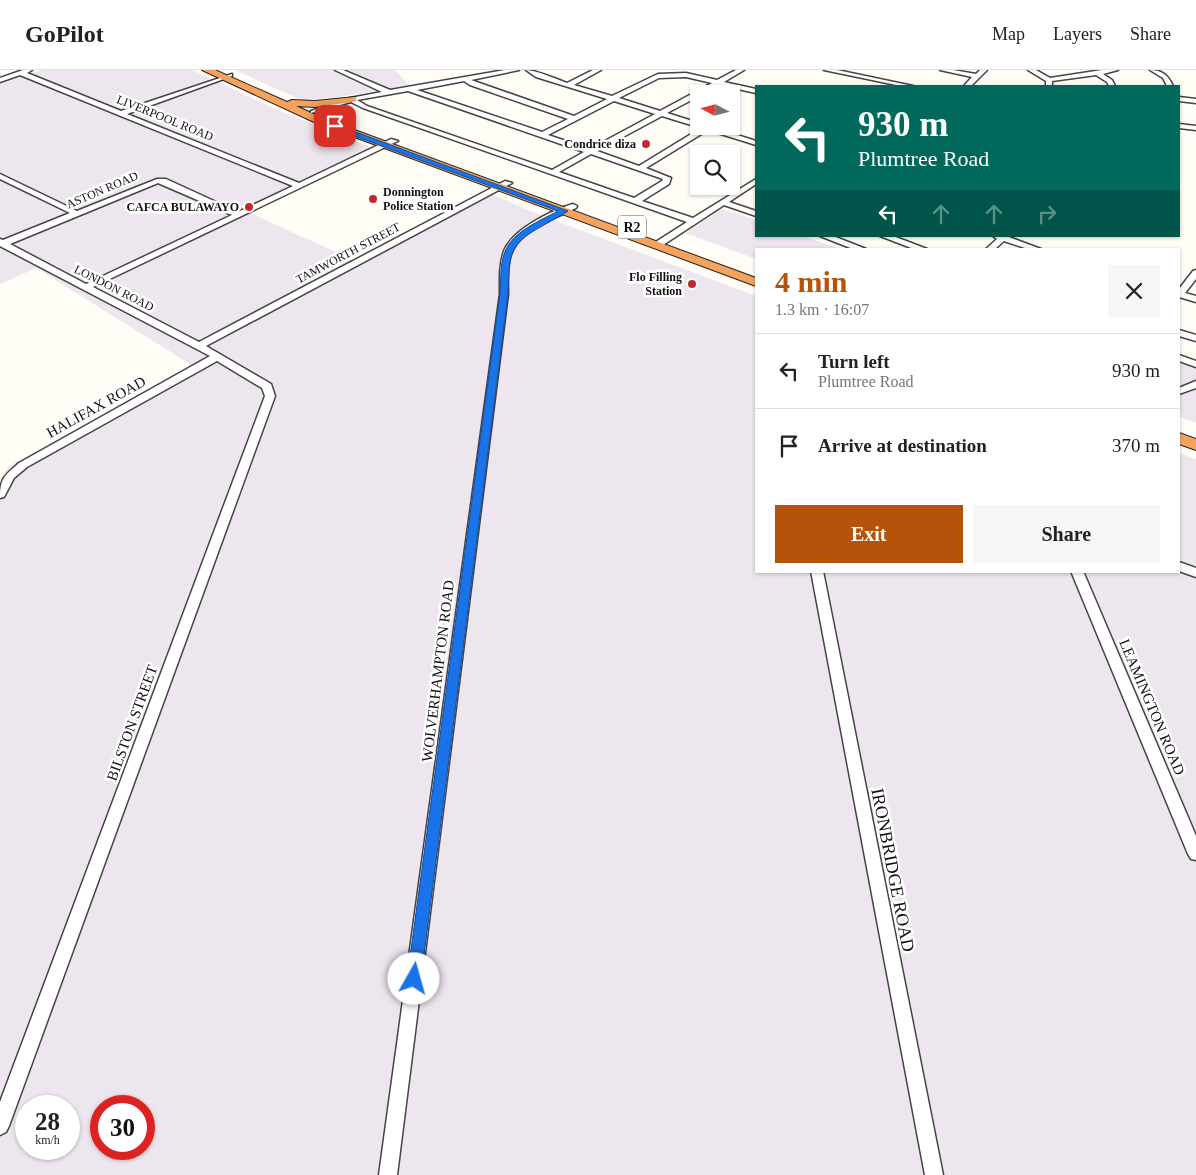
<!DOCTYPE html>
<meta charset="utf-8">
<style>
body{margin:0;font-family:"Times New Roman",serif;background:#f6f6f6;color:#222;height:100vh;display:flex;flex-direction:column;font-size:19px;white-space:nowrap}
*{box-sizing:border-box;margin:0}
p{font-size:16px;color:#767676}
.icon{flex:none;width:28px;height:28px;fill:none;stroke:currentColor;stroke-width:2;stroke-linecap:round;stroke-linejoin:round}
.map{position:relative;flex:1;overflow:hidden}
.details{position:absolute;left:755px;top:178px;width:425px;height:325px;display:flex;flex-direction:column;background:#fff;border-radius:0px;box-shadow:0 1px 4px #0004}
.details>*{flex:none}
.banner{position:absolute;left:755px;top:15px;width:425px;height:152px;border-radius:0px;box-shadow:0 1px 4px #0004;background:#00695c;color:#fff;overflow:hidden}
.needle{width:32px;rotate:277deg}
.controls{position:absolute;left:690px;top:15px;display:grid;gap:10px}
.controls a{display:grid;place-items:center;width:50px;height:50px;border-radius:0px;background:#fff;box-shadow:0 1px 4px #0004;font-size:25px}
.speed{position:absolute;left:15px;top:1025px;display:flex;gap:10px;font-size:25px;font-weight:700;text-align:center}
.speed>*{display:grid;place-content:center;width:65px;height:65px;border-radius:50%;background:#fff;box-shadow:0 1px 4px #0004;line-height:1}
.speed small{font-size:12px;font-weight:400}
.speed .limit{border:8px solid #d22;background:#fff;color:#111}
.pin{position:absolute;display:grid;place-items:center;width:42px;height:42px;color:#fff;margin:-21px;border-radius:10px;box-shadow:0 2px 8px #0006}
.me{position:absolute;width:55px;margin:-28px;rotate:7deg;stroke-linejoin:round;filter:drop-shadow(0 0 4px #0008)}
.turn{display:flex;align-items:center;gap:18px;height:105px;padding:0 20px;font-size:22px}
.turn .icon{width:65px;height:65px;stroke-width:2.5}
.turn b{display:block;font-size:35px;line-height:42px}
.lanes{display:flex;align-items:center;height:48px;padding:0 20px;background:#0003;justify-content:center;gap:25px;direction:ltr}
.lanes .off{opacity:.35}
.round{display:grid;place-items:center;flex:none;width:52px;height:52px;border-radius:0px;background:#f6f6f6}
.headline{display:flex;align-items:center;justify-content:space-between;height:85px;padding:0 20px}
h1{font-size:30px;font-weight:700;line-height:38px;color:#b45309}
.action{display:flex;gap:10px;margin-top:auto;padding:10px 20px}
.action a{flex:1;height:58px;border-radius:0px;background:#b45309;color:#fff;font-size:20px;font-weight:700;line-height:58px;text-align:center}
.action a+a{background:#f6f6f6;color:#222}
ul{padding:0;list-style:none}
li{display:flex;align-items:center;gap:15px;height:75px;padding:0 20px;border-top:1px solid #e0e0e0}
li div{flex:1}
li b{display:block;font-size:19px}
li em{font-style:normal}
header{display:flex;align-items:center;gap:30px;box-sizing:border-box;height:70px;padding:0 25px;background:#fff;border-bottom:1px solid #e0e0e0}
header strong{font-size:24px}
nav{display:flex;gap:28px;margin-inline-start:auto;font-size:18px}
.map>svg:first-child{display:block}
.industrial{fill:#eee6ef;fill-rule:evenodd}
.lines{fill:none;stroke-linecap:round;stroke-linejoin:round}
.minor-casing{stroke:#444;stroke-width:3}
.highway-casing{stroke:#222;stroke-width:2}
.minor{fill:#fff;fill-rule:evenodd}
.highway{fill:#f5a25d;fill-rule:evenodd}
.route{fill:#1a73e8;stroke:#114b97}
.poi-dot{fill:#c4262e;stroke:#fff;stroke-width:2}
.labels{text-anchor:middle;stroke-width:5;stroke-linejoin:round;paint-order:stroke}
.far-street-label{font-size:12px;fill:#111;stroke:#fff}
.far-poi-label{font-size:12px;font-weight:bold;fill:#111;stroke:#fff;text-anchor:end}
.shield{fill:#fff;stroke:#585858;stroke-width:1}
.shield-label{font-size:14px;font-weight:bold;fill:#111}
.street-label{font-size:15px;fill:#111;stroke:#fff}
.near-street-label{font-size:18px;fill:#111;stroke:#fff}
</style>
<header>
<strong>GoPilot</strong>
<nav><a>Map</a><a>Layers</a><a>Share</a></nav>
</header>
<div class="map">
<svg width="1196" height="1105" viewBox="0 0 1196 1105">
<rect width="100%" height="100%" fill="#fffdf5"/>
<path class="industrial" d="M42,0H192L280,41L375,79L246,141L360,193L491,124L540,145L756,226V501H1179V383L1196,389V1105H0V411L8,397L195,297L36,198L0,214V14ZM26,1036H69V1079H26ZM101,1036H144V1079H101Z
M235,0H395L409,15L339,27L301,30Z
M722,139L756,150V166H803L840,179H756V189L685,163Z
M1179,293L1196,299V353L1179,346Z"/>
<g class="lines">
<g class="minor-casing">
<path id="minor" d="M23,0H32L27,3L121,41L232,4V6L127,44L299,113L391,69L398,71L93,217L199,272L505,111L512,113L206,276L271,314L275,326L9,1056L6,1062L0,1065V1032L265,326L262,318L217,291L27,397L14,408L4,427L0,428C0,408 5,405 19,393L210,286L0,176V169L3,170L70,143L0,109V104L77,141L157,109H166L238,142L293,116L20,5L0,12V8ZM158,113L232,145L86,214L10,174Z
M335,0H343L390,20L505,0H519L471,10L574,46L607,29L536,7L526,0C536,0 556,9 567,13L593,0H601L574,15L612,26L658,4L686,3L717,10L736,0H744L724,12L756,19V23L719,15L699,24V26L667,43L699,53V56H709L756,71V75L708,60L646,98L671,108L669,114L642,131L693,148L756,109V114L729,132L756,141V146L724,135L660,177H654V173L687,152L363,38L351,32L311,43V41L350,28L382,22ZM686,7L712,13L660,41L619,28L659,8ZM464,11L470,15L568,49L542,62L417,20ZM408,21L584,82L552,100L367,36L357,30ZM614,31L655,44L590,79L548,65ZM662,46L701,58L639,96L597,81ZM591,84L663,109L662,111L634,128L559,102Z
M824,0H837L913,16H901Z
M940,0H953L976,4L980,0H987L971,16H964L972,7Z
M1028,0H1036L1050,8L1102,0H1118L1103,4L1112,10L1115,16H1109L1107,12L1096,5L1052,11V16H1046V11Z
M1150,0C1162,0 1168,5 1173,16H1167L1163,8Z
M1179,27L1196,29V33L1179,31Z
M1179,54L1196,56V60L1179,58Z
M573,134L577,136L576,138C556,148 525,157 514,178C506,191 508,209 508,224L397,1105H379L500,224C500,210 499,195 504,181C512,160 552,140 573,134Z
M820,166H833L866,179H853Z
M880,166H893L927,179H914Z
M993,166H1006L1041,179H1028L1004,171L995,179H986L997,169Z
M1196,200V209L1185,223L1196,226V232L1179,227V219L1193,201Z
M1179,260L1196,265V271L1179,266Z
M1179,285L1196,291V297L1179,291Z
M1196,311V318L1179,324V318Z
M1179,492L1196,498V507L1179,501Z
M811,501H823L943,1105H925Z
M1071,501H1083L1196,766V790L1191,789L1188,784Z"/>
</g>
<g class="highway-casing">
<path id="highway" d="M202,0H215L287,32L292,30L315,31L356,27V31L352,32L315,37L296,36L322,48L756,208V216L314,52Z
M1179,363L1196,369V380L1179,374Z"/>
</g>
<use href="#minor" class="minor"/>
<use href="#highway" class="highway"/>
</g>
<path class="route" d="M333,55H337L568,141C561,146 552,150 544,155C507,175 510,184 508,224L421,909L419,914L414,916L409,914L407,909L500,224C501,212 500,199 503,188C508,163 538,152 558,141L333,58Z"/>
<g class="poi-dot">
<circle cx="646" cy="74" r="5"/>
<circle cx="373" cy="129" r="5"/>
<circle cx="249" cy="137" r="5"/>
<circle cx="692" cy="214" r="5"/>
</g>
<g class="labels">
<g class="far-street-label">
<text transform="translate(165 48) rotate(22)" y="4">LIVERPOOL ROAD</text>
<text transform="translate(102 120) rotate(-23)" y="4">ASTON ROAD</text>
<text transform="translate(348 183) rotate(-28)" y="4">TAMWORTH STREET</text>
<text transform="translate(114 218) rotate(27)" y="4">LONDON ROAD</text>
</g>
<g class="far-poi-label">
<text x="636" y="78">Condrice diza</text>
<text x="383" y="126" text-anchor="start">Donnington<tspan x="383" dy="14">Police Station</tspan></text>
<text x="239" y="141">CAFCA BULAWAYO</text>
<text x="682" y="211">Flo Filling<tspan x="682" dy="14">Station</tspan></text>
</g>
<rect class="shield" x="618" y="145.5" width="28" height="23" rx="4"/>
<g class="shield-label">
<text x="632" y="162">R2</text>
</g>
<g class="street-label">
<text transform="translate(96 337) rotate(-29)" y="5">HALIFAX ROAD</text>
<text transform="translate(438 601) rotate(-83)" y="5">WOLVERHAMPTON ROAD</text>
<text transform="translate(1152 637) rotate(67)" y="5">LEAMINGTON ROAD</text>
<text transform="translate(132 653) rotate(-70)" y="5">BILSTON STREET</text>
</g>
<g class="near-street-label">
<text transform="translate(893 800) rotate(79)" y="6">IRONBRIDGE ROAD</text>
</g>
</g>
</svg>
<div class="controls">
<a><svg class="needle" viewBox="-14 -14 28 28"><path d="M0-13l5 13h-10z" fill="#e53935"/><path d="M0 13l5-13h-10z" fill="#767676"/></svg></a>
<a><svg class="icon" aria-label="search" viewBox="0 0 24 24"><circle cx="10" cy="10" r="6"/><path d="M15 15l6 6"/></svg></a>
</div>
<div class="speed"><div>28<small>km/h</small></div><div class="limit">30</div></div>
<div class="pin" style="left:335px;top:56px;background:#d93025"><svg class="icon" aria-label="arrive" viewBox="0 0 24 24"><path d="M6 21V4h12l-3 4 3 4H6"/></svg></div>
<svg class="me" style="left:414px;top:909px" viewBox="-20 -20 40 40"><circle r="19" fill="#fff"/><path d="M0-13L10 11 0 6-10 11z" fill="#1a73e8"/></svg>
<div class="banner">
<div class="turn"><svg class="icon" aria-label="left" viewBox="0 0 24 24"><path d="M17 20v-9H6M10 6l-5 5 5 5"/></svg><div><b>930 m</b>Plumtree Road</div></div>
<div class="lanes"><svg class="icon" aria-label="left" viewBox="0 0 24 24"><path d="M17 20v-9H6M10 6l-5 5 5 5"/></svg><svg class="icon off" aria-label="ahead" viewBox="0 0 24 24"><path d="M12 20V5M6 11l6-6 6 6"/></svg><svg class="icon off" aria-label="ahead" viewBox="0 0 24 24"><path d="M12 20V5M6 11l6-6 6 6"/></svg><svg class="icon off" aria-label="right" viewBox="0 0 24 24"><path d="M7 20v-9h11M14 6l5 5-5 5"/></svg></div>
</div>
<section class="details">
<div class="headline"><div><h1>4 min</h1><p>1.3 km · 16:07</p></div><a class="round"><svg class="icon" aria-label="close" viewBox="0 0 24 24"><path d="M6 6l12 12M18 6L6 18"/></svg></a></div>
<ul>
<li><svg class="icon" aria-label="left" viewBox="0 0 24 24"><path d="M17 20v-9H6M10 6l-5 5 5 5"/></svg><div><b>Turn left</b><p>Plumtree Road</p></div><em>930 m</em></li>
<li><svg class="icon" aria-label="arrive" viewBox="0 0 24 24"><path d="M6 21V4h12l-3 4 3 4H6"/></svg><div><b>Arrive at destination</b></div><em>370 m</em></li>
</ul>
<div class="action"><a>Exit</a><a>Share</a></div>
</section>
</div>
